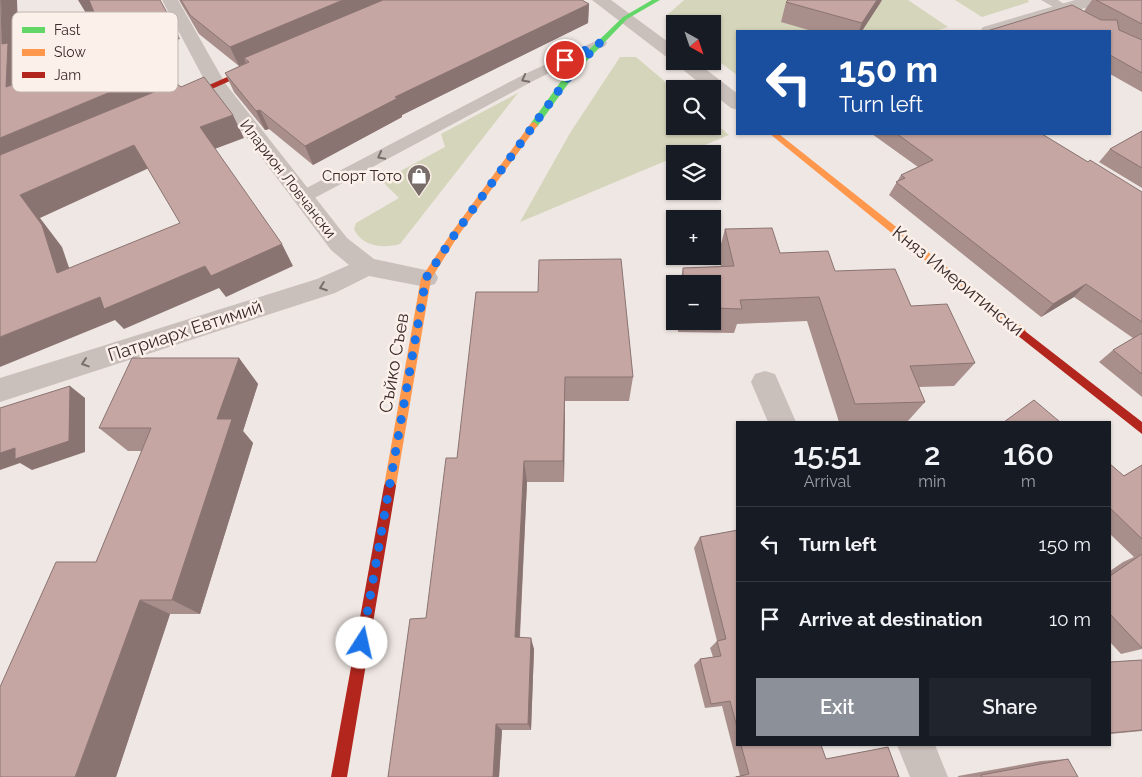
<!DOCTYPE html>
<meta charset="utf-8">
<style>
body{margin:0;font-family:Raleway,sans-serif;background:#20242c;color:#f1f3f6;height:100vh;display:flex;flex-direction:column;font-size:19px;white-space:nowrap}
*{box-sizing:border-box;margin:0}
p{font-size:16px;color:#9ea1a6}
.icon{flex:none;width:28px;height:28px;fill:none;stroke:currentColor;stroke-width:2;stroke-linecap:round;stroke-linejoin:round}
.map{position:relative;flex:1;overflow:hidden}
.drawer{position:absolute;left:736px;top:421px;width:375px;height:325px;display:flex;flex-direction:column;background:#171b24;border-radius:0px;box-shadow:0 1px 4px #0004}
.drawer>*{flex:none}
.top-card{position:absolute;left:736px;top:30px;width:375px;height:105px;border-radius:0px;box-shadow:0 1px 4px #0004;background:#1a4fa0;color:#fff;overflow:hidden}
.needle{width:32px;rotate:140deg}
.tools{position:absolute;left:666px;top:15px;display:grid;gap:10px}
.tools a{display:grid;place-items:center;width:55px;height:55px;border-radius:0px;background:#171b24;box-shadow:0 1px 4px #0004;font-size:25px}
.pin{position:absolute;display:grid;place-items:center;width:42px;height:42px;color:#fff;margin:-21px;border:2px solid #fff;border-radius:50%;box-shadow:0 1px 5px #0007}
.me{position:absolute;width:55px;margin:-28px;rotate:10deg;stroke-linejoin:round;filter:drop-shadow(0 0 4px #0008)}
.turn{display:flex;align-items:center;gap:18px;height:105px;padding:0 20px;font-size:22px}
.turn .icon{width:65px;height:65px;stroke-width:2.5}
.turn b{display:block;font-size:35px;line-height:42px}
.eta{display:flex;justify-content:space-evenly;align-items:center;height:85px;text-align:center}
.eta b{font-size:30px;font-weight:600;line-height:35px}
.button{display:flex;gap:10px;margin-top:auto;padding:10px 20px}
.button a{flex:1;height:58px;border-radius:0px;background:#8c9099;color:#fff;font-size:20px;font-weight:600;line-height:58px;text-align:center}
.button a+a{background:#20242c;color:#f1f3f6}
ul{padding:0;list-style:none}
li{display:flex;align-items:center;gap:15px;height:75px;padding:0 20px;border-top:1px solid #363941}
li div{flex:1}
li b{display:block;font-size:19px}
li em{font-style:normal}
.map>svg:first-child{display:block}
.green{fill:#d5d5bb}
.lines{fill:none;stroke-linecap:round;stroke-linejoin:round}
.lane{fill:#c9bfbb;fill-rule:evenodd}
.street{fill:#c9bfbb;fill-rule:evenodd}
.fast{fill:#63d668;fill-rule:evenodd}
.slow{fill:#ff974d;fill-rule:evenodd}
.jam{fill:#b3261e;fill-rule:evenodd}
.wall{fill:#a98f8c}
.shaded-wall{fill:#8a7472}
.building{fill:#c5a6a3;stroke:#8a7472;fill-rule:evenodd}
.oneway{stroke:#7a6e6b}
.route{stroke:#1a73e8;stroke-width:9;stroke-dasharray:0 16.2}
.labels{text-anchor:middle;stroke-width:5;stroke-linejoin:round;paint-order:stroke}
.far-poi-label{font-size:15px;fill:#3a2b29;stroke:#fcf0ea;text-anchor:end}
.far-street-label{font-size:15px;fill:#3a2b29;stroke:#fcf0ea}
.street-label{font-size:18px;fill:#3a2b29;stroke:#fcf0ea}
.key{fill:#fcf0ea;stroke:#c2b5b0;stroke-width:1}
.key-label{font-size:14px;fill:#3a2b29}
</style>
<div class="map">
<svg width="1142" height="777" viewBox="0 0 1142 777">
<rect width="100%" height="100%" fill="#efe7e3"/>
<path class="green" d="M684,0H908L948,27L935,31H738L737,75L713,57L712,24H675V29L669,24L666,16Z
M955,0H1028L1029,2L982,17Z
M620,57H636L675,90V126H712L713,121L729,135L683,154H675V157L520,222L570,133Z
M518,93L400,244C383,249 361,246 354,229L356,223L399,198L382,181L445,147L441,134Z"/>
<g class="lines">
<path class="lane" d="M1041,0H1058L1071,9L1064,13Z
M600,39L605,40L607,43L605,46L535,80L309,201L303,203L297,201L294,197L297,193L525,74Z"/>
<path class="street" d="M162,0H178L225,83L347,238L374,259L435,272L438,278L435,284L426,287L369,276L335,293L0,402V378L317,279L349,265L331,250L207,85Z
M592,0H611L675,47V61H695L738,94V110L731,108L712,93V89H707L677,65L674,60L669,59Z
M1075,0H1101L1099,4L1007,31H980L983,27Z
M765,371L775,374L796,422H768L751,382L755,374Z
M897,745H935L948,777H910Z"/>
<path class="fast" d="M652,0H660L627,19L578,70L537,127H531V123L572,66L623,17Z"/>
<path class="slow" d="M534,122L538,125L458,236L431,279L396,486L394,490L390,492L386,490L384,486L421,278L452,232L531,123Z
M770,134H779L1025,329L1026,332L1025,335H1017Z"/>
<path class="jam" d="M259,63L266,65L180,103L173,101Z
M1021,328L1142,422V434L1017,335L1016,332L1017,329Z
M390,480L394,482L396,486L347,777H331L384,486L386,482Z"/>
</g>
<path class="wall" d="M179,0H582L589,4L588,23L402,115V117L313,165L269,129L265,130L234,92L225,73L246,63L239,66L199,34Z
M1092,0H1142V92L1110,74V31L1084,11Z
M786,2H881L862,31H812L781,22Z
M1142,131V188L1099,162L1110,149Z
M872,134H1042L1088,162L1142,192V397L1099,362L1113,350L1133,338L1074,297L1041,317L889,195L901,175L918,167Z
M725,229L780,253L835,271L911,306L975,363L954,386L919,387L925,402L907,422H839L807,321L737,324L734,333L678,332V321H712V284H680L683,268L721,267L718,255Z
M538,292L633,377L629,401H565L564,482H527L520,637L534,649L531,730H502L499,777H388L426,618L457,458Z
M239,358L258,384L243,431L253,443L200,614H170L116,777L96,562L142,451H128L99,428Z
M1110,464L1123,476L1142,465V649L1121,654L1110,642V571L1123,562L1134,557L1110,534Z
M738,530V745H821L826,759L888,747L899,777H733L740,776L722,706L705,708L694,665L700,659L713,657L710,648L717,641L694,548L700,537Z
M1142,660V731L1110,734V662Z
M1068,759L1078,777H958V776L1041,761Z"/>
<path class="shaded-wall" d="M1,0H17L19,57L24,65V110L6,87L2,44Z
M78,0H90L99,16L89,18Z
M343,0H391L244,58L246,63L239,66L230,47Z
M877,0H882L862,31H859L862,23Z
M589,4L588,23L402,115V117L313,165L305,146L395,97Z
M171,20L180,39L116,56L104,37Z
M163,70L176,93L0,169V138Z
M260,110L269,129L265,130L256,111Z
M233,115L244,138L212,150L200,127Z
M134,145L149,168L40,218L62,247L78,294L57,273L20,195Z
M282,244L293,266L226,297L219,288L124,329L115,320L0,367V337L100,297Z
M1086,284L1074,297L1041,317L1053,304Z
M239,358L258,384L243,431L253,443L200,614L172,600L217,419Z
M565,377V401L564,482L563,461Z
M70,386L85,398V452L32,470L20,463L0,470V453L15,448Z
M524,461L527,482L519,648L515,637Z
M140,600L170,614L116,777H75Z
M531,638L534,649L531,730L528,724Z
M496,724L502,730L499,777H493Z"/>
<path class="building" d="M0,0H1L2,44L8,43L6,87L35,76L38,80L134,43L163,70L0,138Z
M89,0H160L171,20L104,37Z
M181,0H343L230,47L190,15Z
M383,0H582L589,4L395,97L398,98L305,146L260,110L256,111L225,73L249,62L244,58Z
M788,0H877L862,23L786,2Z
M1096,0H1142V24Z
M1072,5L1101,20H1117L1119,30L1142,40V73L1110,55V31H987Z
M204,77L233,115L200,127L282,244L211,276L205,266L104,309L100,297L0,337V155L176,83L181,87ZM134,145L180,223L57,273L42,225L20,195Z
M1142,131V168L1110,149Z
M897,134H1042L1088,162L1090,160L1142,192V322L1086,284L1053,304L896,182L905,178L901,175L933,160Z
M772,228L780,253L828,251L835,271L895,269L911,306L947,304L975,363L910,366L925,402L855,404L819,297L740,300L742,309L712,308V284H683V268L734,266L725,229Z
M621,259L633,377H565L563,461H524L515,637L531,638L528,724H496L493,777H388L410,619L426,618L446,458H457L476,292H538L539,260Z
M1142,333V374L1113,350Z
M132,358H239L217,419H232L172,600H140L75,777H0V687L56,562H96L151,428H99Z
M70,386L69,441L15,459V448L0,453V408Z
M1034,400L1060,422H1004Z
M1110,464L1124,476L1142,465V539L1110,508Z
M738,530V731L730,701L711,704L700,659L721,656L717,641L726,639L700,537Z
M1142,554V648L1110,614V576Z
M1142,660V730L1110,733V662Z
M741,745H821L826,759L888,747L899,777H736L749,774Z
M1068,759L1078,777H982L981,775Z"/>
<defs><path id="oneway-chevron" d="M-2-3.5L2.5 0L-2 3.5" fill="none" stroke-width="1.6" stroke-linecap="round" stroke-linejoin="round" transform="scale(1.25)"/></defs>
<g class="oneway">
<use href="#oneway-chevron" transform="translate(525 79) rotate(152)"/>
<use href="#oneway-chevron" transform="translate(381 156) rotate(152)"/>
<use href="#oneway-chevron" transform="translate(323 287) rotate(160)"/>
<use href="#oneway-chevron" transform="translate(85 363) rotate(162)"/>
</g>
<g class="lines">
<path class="route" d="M362,643L426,278L455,234L575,68L600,43L565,60"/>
</g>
<defs>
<g id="shop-pin" transform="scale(1.25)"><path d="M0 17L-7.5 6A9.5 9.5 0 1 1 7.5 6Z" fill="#796d6a" stroke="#fcf0ea"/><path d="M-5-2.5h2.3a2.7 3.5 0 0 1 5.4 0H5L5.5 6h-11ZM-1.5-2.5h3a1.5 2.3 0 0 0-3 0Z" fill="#fff"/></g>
</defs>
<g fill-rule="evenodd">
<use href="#shop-pin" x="419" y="176"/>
</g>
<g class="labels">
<g class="far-poi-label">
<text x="402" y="181">Спорт Тото</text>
</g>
<g class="far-street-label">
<text transform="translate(288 179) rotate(52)" y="5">Иларион Ловчански</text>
</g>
<g class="street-label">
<text transform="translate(958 281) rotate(39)" y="6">Княз Имеритински</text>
<text transform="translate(185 331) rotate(-18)" y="6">Патриарх Евтимий</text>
<text transform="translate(394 363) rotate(-80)" y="6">Съйко Съев</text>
</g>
</g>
<rect x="12" y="12" width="166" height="80" rx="8" class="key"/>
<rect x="22" y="27" width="23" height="6" fill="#63d668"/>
<rect x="22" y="49" width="23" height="7" fill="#ff974d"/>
<rect x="22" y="72" width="23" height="6" fill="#b3261e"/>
<g class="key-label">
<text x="54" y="35">Fast</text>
<text x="54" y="57">Slow</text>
<text x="54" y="80">Jam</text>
</g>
</svg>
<div class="tools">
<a><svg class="needle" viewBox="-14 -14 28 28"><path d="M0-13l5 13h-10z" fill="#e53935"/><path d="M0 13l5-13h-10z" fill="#9ea1a6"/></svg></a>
<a><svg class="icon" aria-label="search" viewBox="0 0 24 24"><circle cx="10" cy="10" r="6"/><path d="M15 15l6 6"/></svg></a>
<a><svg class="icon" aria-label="layers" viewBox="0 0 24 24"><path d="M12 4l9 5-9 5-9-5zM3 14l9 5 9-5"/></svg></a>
<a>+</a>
<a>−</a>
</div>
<div class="pin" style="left:565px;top:60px;background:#d93025"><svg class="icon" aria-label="arrive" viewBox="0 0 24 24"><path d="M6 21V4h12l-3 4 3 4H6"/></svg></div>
<svg class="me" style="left:362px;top:643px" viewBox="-20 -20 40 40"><circle r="19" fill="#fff"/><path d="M0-13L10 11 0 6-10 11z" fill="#1a73e8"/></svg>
<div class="top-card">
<div class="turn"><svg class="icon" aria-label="left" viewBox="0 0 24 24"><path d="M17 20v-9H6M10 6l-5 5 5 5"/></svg><div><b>150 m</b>Turn left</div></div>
</div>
<section class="drawer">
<div class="eta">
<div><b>15:51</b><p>Arrival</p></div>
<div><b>2</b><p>min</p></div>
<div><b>160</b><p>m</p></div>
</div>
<ul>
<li><svg class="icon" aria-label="left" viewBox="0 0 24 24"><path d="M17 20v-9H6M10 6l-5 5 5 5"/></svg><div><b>Turn left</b></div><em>150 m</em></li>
<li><svg class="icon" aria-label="arrive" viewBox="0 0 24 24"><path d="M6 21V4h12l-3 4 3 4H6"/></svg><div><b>Arrive at destination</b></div><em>10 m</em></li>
</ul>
<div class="button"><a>Exit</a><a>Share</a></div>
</section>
</div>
